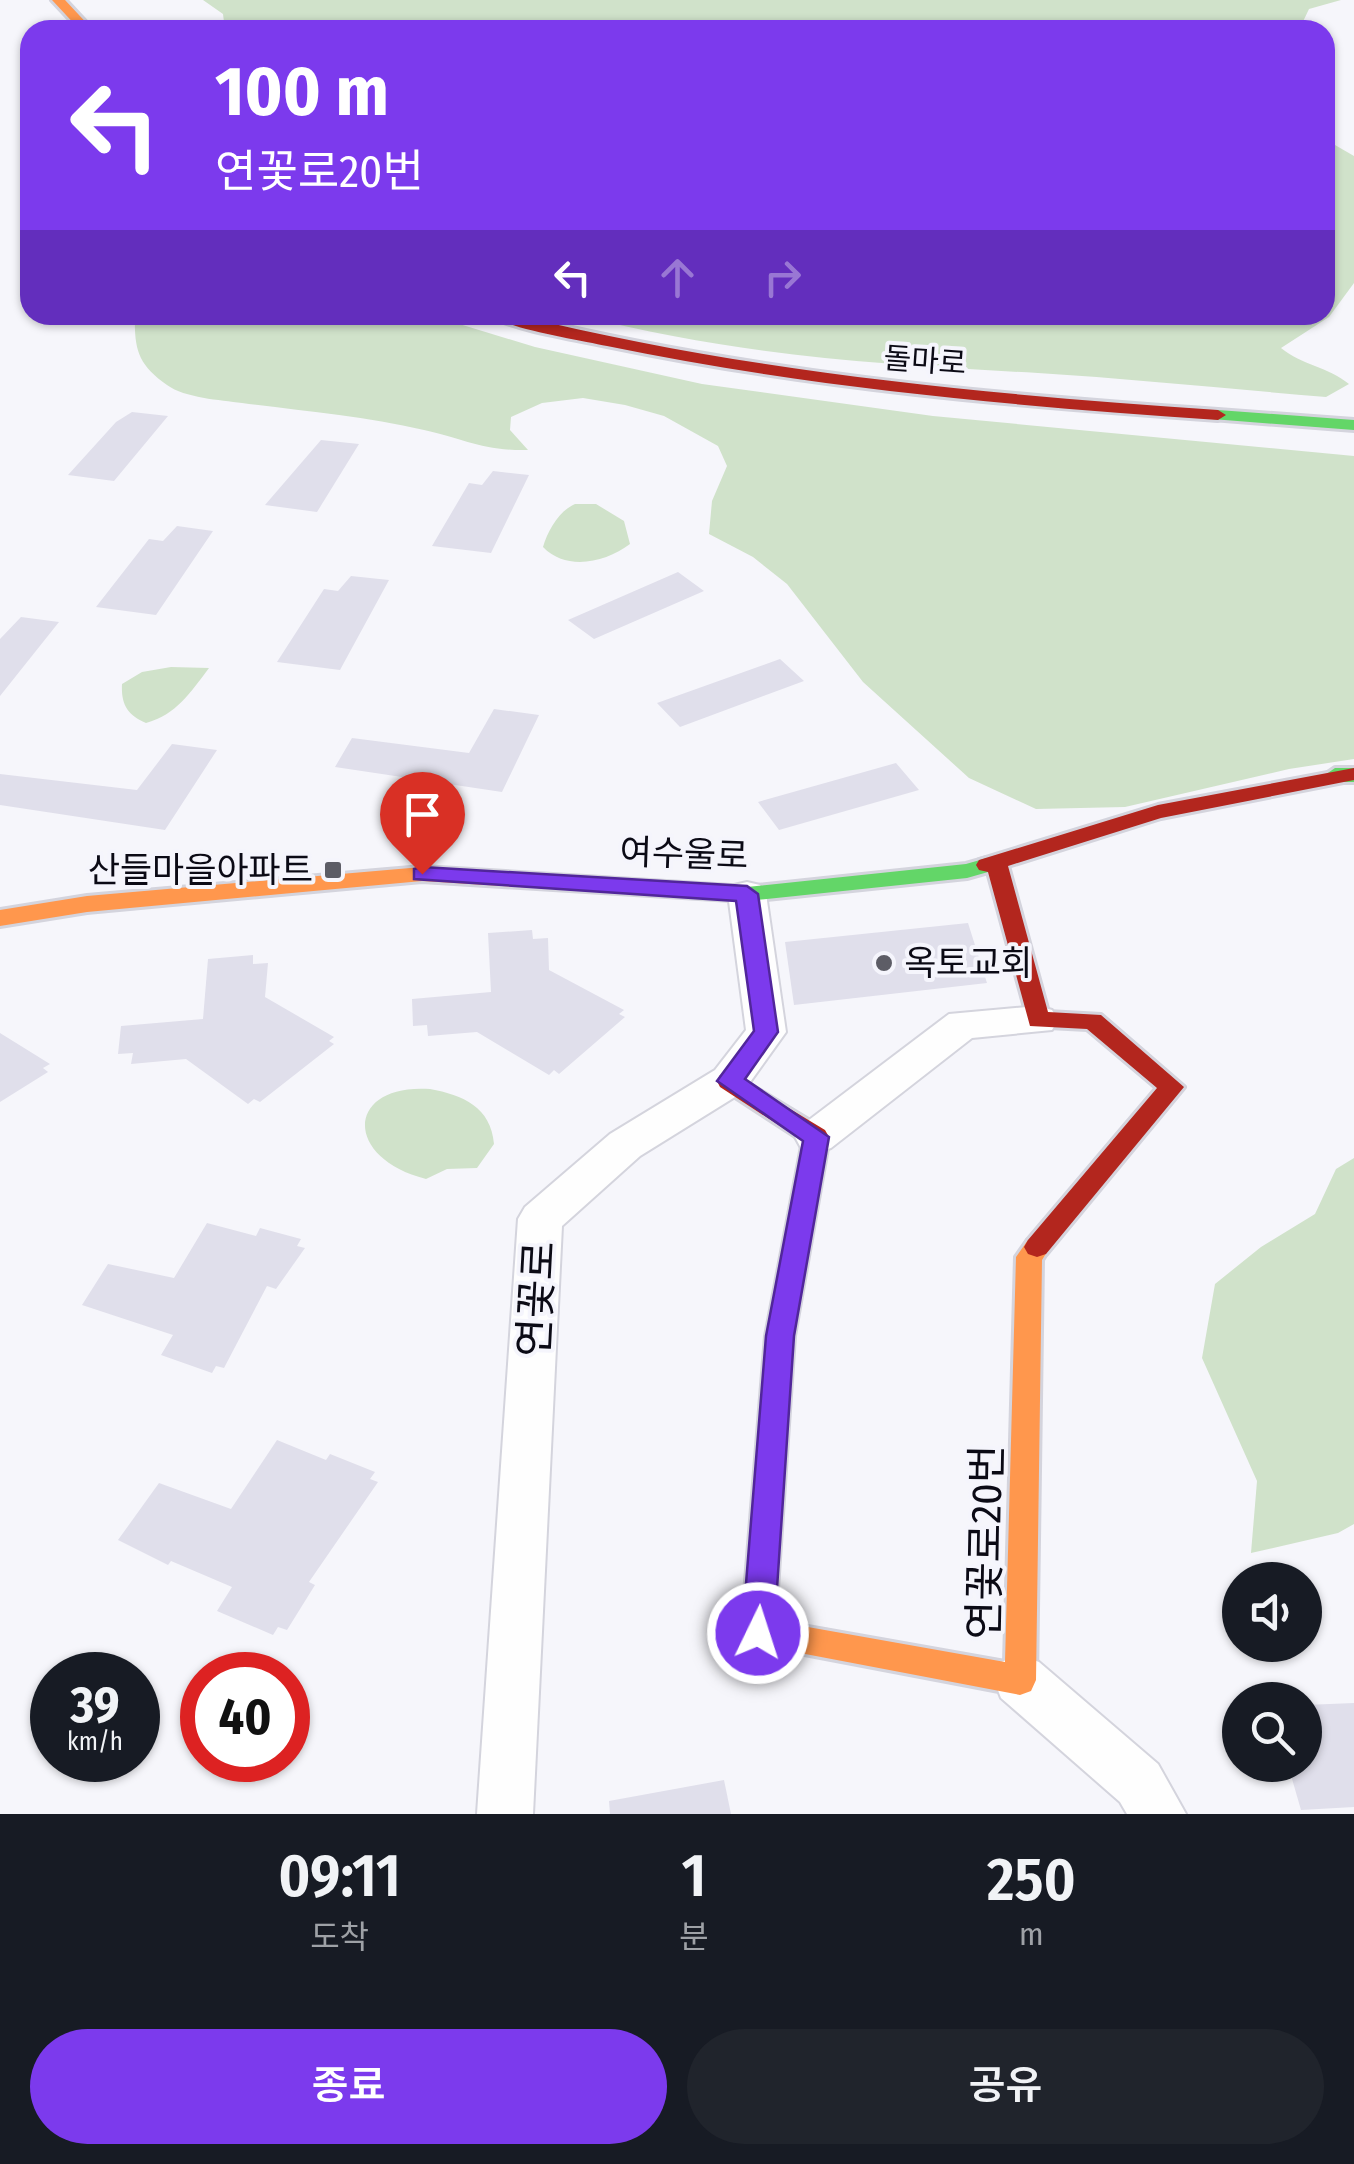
<!DOCTYPE html>
<html lang="ko">
<meta charset="utf-8">
<style>
body{margin:0;font-family:"Fira Sans Condensed","Noto Sans KR",sans-serif;background:#20242c;color:#f1f3f6;height:100vh;display:flex;flex-direction:column;font-size:38px;white-space:nowrap}
*{box-sizing:border-box;margin:0}
p{font-size:32px;color:#9ea1a6}
.icon{flex:none;width:55px;height:55px;fill:none;stroke:currentColor;stroke-width:2;stroke-linecap:round;stroke-linejoin:round}
.map{position:relative;height:1814px;overflow:hidden}
.drawer{display:flex;flex-direction:column;background:#171b24;flex:1}
.drawer>*{flex:none}
.banner{position:absolute;left:20px;top:20px;width:1315px;height:305px;border-radius:30px;box-shadow:0 2px 8px #0004;background:#7c3aed;color:#fff;overflow:hidden}
.controls{position:absolute;left:1222px;top:1562px;display:grid;gap:20px}
.controls a{display:grid;place-items:center;width:100px;height:100px;border-radius:50%;background:#171b24;box-shadow:0 2px 8px #0004;font-size:50px}
.speed{position:absolute;left:30px;top:1652px;display:flex;gap:20px;font-size:50px;font-weight:700;text-align:center}
.speed>*{display:grid;place-content:center;width:130px;height:130px;border-radius:50%;background:#171b24;box-shadow:0 2px 8px #0004;line-height:1}
.speed small{font-size:25px;font-weight:400}
.speed .limit{border:15px solid #d22;background:#fff;color:#111}
.pin{position:absolute;display:grid;place-items:center;width:85px;height:85px;color:#fff;margin:-102px -42px;border-radius:50% 50% 50% 0;rotate:-45deg;box-shadow:0 0 10px #0007}
.pin .icon{rotate:45deg}
.me{position:absolute;width:110px;margin:-55px;rotate:4deg;stroke-linejoin:round;filter:drop-shadow(0 0 8px #0008)}
.turn{display:flex;align-items:center;gap:35px;height:210px;padding:0 30px;font-size:45px}
.turn .icon{width:130px;height:130px;stroke-width:2.5}
.turn b{display:block;font-size:70px;line-height:85px}
.lanes{display:flex;align-items:center;height:95px;padding:0 30px;background:#0003;justify-content:center;gap:50px;direction:ltr}
.lanes .off{opacity:.35}
.eta{display:flex;justify-content:space-evenly;align-items:center;height:170px;text-align:center}
.eta b{font-size:60px;font-weight:600;line-height:70px}
.button{display:flex;gap:20px;margin-top:auto;padding:20px 30px}
.button a{flex:1;height:115px;border-radius:60px;background:#7c3aed;color:#fff;font-size:40px;font-weight:600;line-height:115px;text-align:center}
.button a+a{background:#20242c;color:#f1f3f6}
.map>svg:first-child{display:block}
.green{fill:#d0e2ca}
.building{fill:#e0dfeb}
.lines{fill:none;stroke-linecap:round;stroke-linejoin:round}
.street-casing{stroke:#d4d4dd;stroke-width:4}
.fast-casing{stroke:#d4d4dd;stroke-width:6}
.slow-casing{stroke:#d4d4dd;stroke-width:6}
.jam-casing{stroke:#d4d4dd;stroke-width:6}
.street{fill:#fefefe;fill-rule:evenodd}
.fast{fill:#63d668;fill-rule:evenodd}
.slow{fill:#ff974d;fill-rule:evenodd}
.jam{fill:#b3261e;fill-rule:evenodd}
.route{fill:#7c3aed;stroke:#51269a;stroke-width:2.5}
.poi-dot{fill:#5d5d66;stroke:#f5f5fc;stroke-width:4}
.labels{text-anchor:middle;stroke-width:8;stroke-linejoin:round;paint-order:stroke}
.far-street-label{font-size:30px;fill:#0b0a15;stroke:#f5f5fc}
.street-label{font-size:35px;fill:#0b0a15;stroke:#f5f5fc}
.poi-label{font-size:35px;fill:#0b0a15;stroke:#f5f5fc;text-anchor:end}
.near-street-label{font-size:42px;fill:#0b0a15;stroke:#f5f5fc}
</style>
<div class="map">
<svg width="1354" height="1814" viewBox="0 0 1354 1814">
<rect width="100%" height="100%" fill="#f6f6fb"/>
<path class="green" d="M203,0H1341L1309,9L1299,30H225L223,14Z
M1325,74C1337,96 1330,121 1335,145L1354,156V283L1329,317L1281,348C1302,365 1328,367 1349,384L1326,397C1230,389 1134,379 1038,373C877,364 738,356 579,315H1325Z
M135,315H430L535,347L702,384L933,416L1354,456V759L1289,769L1125,807L1036,809L969,778L863,682L787,584L753,557L709,534L712,501L727,466L718,446L664,416L625,405L583,398L542,403L511,417L510,430L528,450C482,451 465,439 424,430C364,416 302,411 242,403C220,400 185,398 167,385C138,365 134,349 135,315Z
M575,504H596L624,521L630,544C605,563 566,571 543,547C548,530 559,511 575,504Z
M171,667L209,668C191,692 176,715 146,723C127,715 121,704 122,684L142,672Z
M430,1089C463,1095 491,1107 494,1144L477,1168L447,1169L426,1179C342,1158 346,1083 430,1089Z
M1354,1158V1524L1338,1533L1251,1553L1257,1481L1202,1358L1215,1284L1261,1247L1315,1214L1336,1169Z"/>
<path class="building" d="M132,412L168,416L114,481L68,475L116,422Z
M321,440L359,444L317,512L265,505Z
M493,471L529,475L491,553L432,546L469,483L482,485Z
M177,526L213,531L156,615L96,607L149,539L163,541Z
M678,572L704,591L594,639L568,620Z
M351,576L389,580L340,670L277,662L324,589L338,591Z
M21,617L59,622L0,696V639Z
M780,659L804,681L680,727L657,703Z
M494,709L539,715L502,792L335,767L352,738L469,753Z
M172,744L217,750L165,830L0,805V774L137,790Z
M896,763L919,790L779,830L758,802Z
M968,923L987,983L794,1005L785,942Z
M532,930L533,939L548,938L549,970L624,1010L619,1014L625,1017L559,1074L554,1070L549,1075L477,1032L428,1036L427,1025L413,1026L412,999L491,992L488,933Z
M253,955V964L268,963L265,997L334,1037L329,1041L334,1044L260,1102L254,1099L248,1104L186,1059L131,1064L133,1053L118,1054L121,1026L203,1019L208,959Z
M0,1033L50,1064L43,1068L48,1072L0,1102Z
M207,1223L256,1236L260,1228L301,1239L297,1246L305,1248L276,1289L267,1286L224,1368L216,1366L212,1373L161,1355L173,1335L82,1305L108,1264L174,1278Z
M277,1440L326,1460L330,1454L375,1472L370,1479L378,1482L309,1582L315,1585L287,1630L278,1627L273,1635L217,1611L232,1587L171,1561L168,1565L118,1540L159,1483L231,1509Z
M1354,1703V1807L1301,1810L1288,1765H1305V1705Z
M724,1780L731,1814H610L609,1801Z"/>
<g class="lines">
<g class="street-casing">
<path id="street" d="M747,882L760,885L766,894L786,1032L743,1092L640,1156L562,1226L533,1814H477L518,1219L525,1207L610,1134L715,1070L746,1030L728,894L734,885Z
M1038,1006L1052,1010L1058,1020L1052,1030L972,1038L831,1148L816,1153L801,1148L795,1137L801,1126L949,1014Z
M1020,1655L1039,1662L1158,1764L1186,1814H1127L1120,1802L1001,1698L994,1680L1001,1662Z"/>
</g>
<g class="fast-casing">
<path id="fast" d="M1218,410L1354,420V430L1212,419V411Z
M1354,768V782H1335L1325,775L1335,768Z
M987,858L998,865L995,870L967,878L747,901L602,892L591,885L602,878L747,887L966,864Z"/>
</g>
<g class="slow-casing">
<path id="slow" d="M52,0H65L93,30H80Z
M422,867L602,878L613,885L602,892L422,881L87,912L0,926V910L87,896Z
M1037,1237L1046,1240L1050,1247L1042,1260L1036,1680L1031,1691L1020,1695L747,1643C741,1630 742,1621 748,1608L759,1604L770,1608L774,1621L1005,1662L1016,1257L1028,1240Z"/>
</g>
<g class="jam-casing">
<path id="jam" d="M490,315H517C747,372 981,394 1218,410L1226,415L1218,420C1013,406 809,388 607,346C580,340 509,329 490,315Z
M1354,768V780L1161,818L1008,866L1048,1012L1101,1015L1184,1087L1046,1254L1037,1257L1028,1254L1024,1247L1028,1240L1157,1088L1087,1029L1030,1026L988,872L979,870L976,865L979,860L1158,805Z
M729,1072L825,1130L829,1137L794,1336L775,1618L770,1628L759,1632L748,1628L743,1618L766,1336L803,1141L720,1087L717,1081L720,1075Z"/>
</g>
<use href="#street" class="street"/>
<use href="#fast" class="fast"/>
<use href="#slow" class="slow"/>
<use href="#jam" class="jam"/>
</g>
<path class="route" d="M422,867L747,886L758,894L778,1032L745,1079L829,1137L794,1336L774,1633L769,1643L758,1648L747,1643L742,1633L766,1336L803,1141L717,1081L754,1031L736,901L414,879V869Z"/>
<g class="poi-dot">
<rect x="323" y="860" width="20" height="20" rx="5"/>
<circle cx="884" cy="963" r="10"/>
</g>
<g class="labels">
<g class="far-street-label">
<text transform="translate(925 361) rotate(4)" y="10">돌마로</text>
</g>
<g class="street-label">
<text transform="translate(684 854) rotate(2)" y="12">여수울로</text>
</g>
<g class="poi-label">
<text x="313" y="882">산들마을아파트</text>
<text x="904" y="975" text-anchor="start">옥토교회</text>
</g>
<g class="near-street-label">
<text transform="translate(536 1299) rotate(-87)" y="15">연꽃로</text>
<text transform="translate(985 1542) rotate(-89)" y="15">연꽃로20번</text>
</g>
</g>
</svg>
<div class="controls">
<a><svg class="icon" aria-label="sound" viewBox="0 0 24 24"><path d="M4 9h4l5-4v14l-5-4H4zM17 9q2 3 0 6"/></svg></a>
<a><svg class="icon" aria-label="search" viewBox="0 0 24 24"><circle cx="10" cy="10" r="6"/><path d="M15 15l6 6"/></svg></a>
</div>
<div class="speed"><div>39<small>km/h</small></div><div class="limit">40</div></div>
<div class="pin" style="left:422px;top:874px;background:#d93025"><svg class="icon" aria-label="arrive" viewBox="0 0 24 24"><path d="M6 21V4h12l-3 4 3 4H6"/></svg></div>
<svg class="me" style="left:758px;top:1633px" viewBox="-20 -20 40 40"><circle r="17" fill="#7c3aed" stroke="#fff" stroke-width="3"/><path d="M0-11L8 9 0 5-8 9z" fill="#fff"/></svg>
<div class="banner">
<div class="turn"><svg class="icon" aria-label="left" viewBox="0 0 24 24"><path d="M17 20v-9H6M10 6l-5 5 5 5"/></svg><div><b>100 m</b>연꽃로20번</div></div>
<div class="lanes"><svg class="icon" aria-label="left" viewBox="0 0 24 24"><path d="M17 20v-9H6M10 6l-5 5 5 5"/></svg><svg class="icon off" aria-label="ahead" viewBox="0 0 24 24"><path d="M12 20V5M6 11l6-6 6 6"/></svg><svg class="icon off" aria-label="right" viewBox="0 0 24 24"><path d="M7 20v-9h11M14 6l5 5-5 5"/></svg></div>
</div>
</div>
<section class="drawer">
<div class="eta">
<div><b>09:11</b><p>도착</p></div>
<div><b>1</b><p>분</p></div>
<div><b>250</b><p>m</p></div>
</div>
<div class="button"><a>종료</a><a>공유</a></div>
</section>
